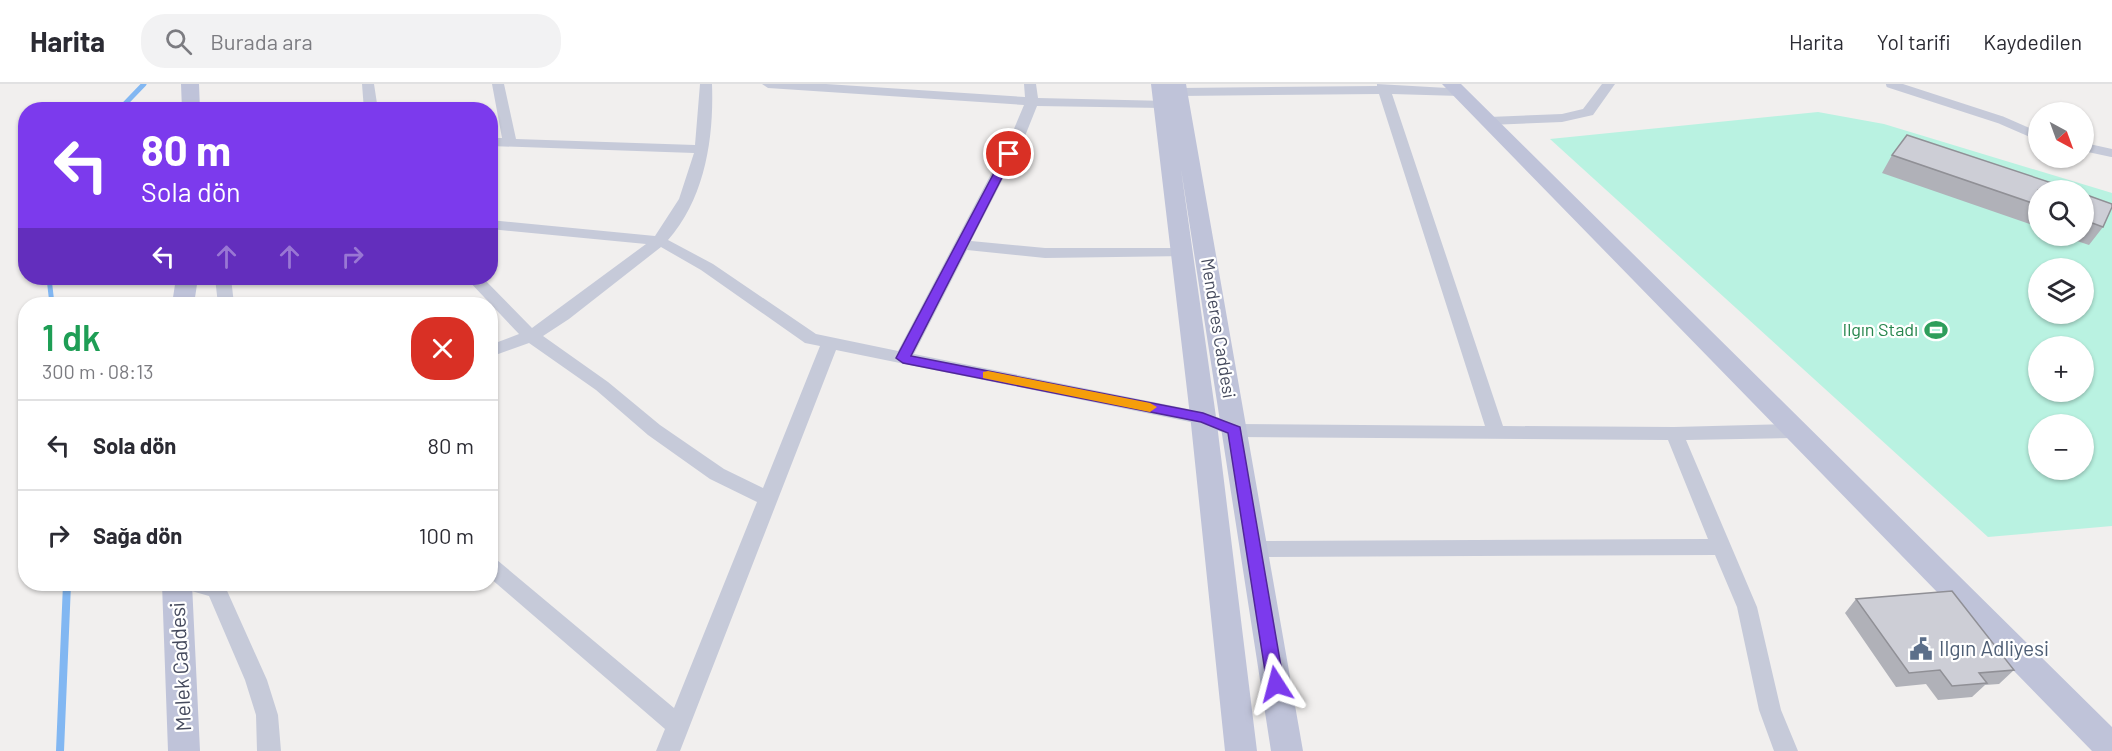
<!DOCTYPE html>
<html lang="tr">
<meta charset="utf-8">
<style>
body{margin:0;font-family:Barlow,sans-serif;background:#f2f2f3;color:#2b2b33;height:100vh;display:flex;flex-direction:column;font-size:22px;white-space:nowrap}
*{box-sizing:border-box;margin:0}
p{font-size:20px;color:#7c7c81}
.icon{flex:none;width:33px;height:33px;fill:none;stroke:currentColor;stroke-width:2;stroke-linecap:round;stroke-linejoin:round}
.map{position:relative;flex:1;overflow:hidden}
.details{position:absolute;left:18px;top:213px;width:480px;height:294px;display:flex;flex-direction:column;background:#fff;border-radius:24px;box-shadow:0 2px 4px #0004}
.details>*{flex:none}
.hud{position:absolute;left:18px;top:18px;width:480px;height:183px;border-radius:24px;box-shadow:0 2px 4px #0004;background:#7c3aed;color:#fff;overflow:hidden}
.needle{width:39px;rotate:139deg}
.fabs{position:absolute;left:2028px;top:18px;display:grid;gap:12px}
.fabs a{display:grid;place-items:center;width:66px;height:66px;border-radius:50%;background:#fff;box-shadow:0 2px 4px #0004;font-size:30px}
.pin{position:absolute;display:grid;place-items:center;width:51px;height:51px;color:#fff;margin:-26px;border:3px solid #fff;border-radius:50%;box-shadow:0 2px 6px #0007}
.me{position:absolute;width:66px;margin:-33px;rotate:351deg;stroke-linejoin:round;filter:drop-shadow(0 0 4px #0008)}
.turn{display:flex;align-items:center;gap:21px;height:126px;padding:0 24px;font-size:27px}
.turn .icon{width:78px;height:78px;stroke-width:2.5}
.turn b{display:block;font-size:42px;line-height:51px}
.lanes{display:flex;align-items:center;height:57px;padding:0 24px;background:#0003;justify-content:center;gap:30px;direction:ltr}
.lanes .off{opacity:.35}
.round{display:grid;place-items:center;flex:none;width:63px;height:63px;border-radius:24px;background:#f2f2f3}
.overview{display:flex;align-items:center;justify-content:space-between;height:102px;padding:0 24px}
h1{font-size:36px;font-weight:600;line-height:45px;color:#1e9e55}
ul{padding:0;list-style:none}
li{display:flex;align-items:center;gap:18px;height:90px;padding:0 24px;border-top:2px solid #e1e1e2}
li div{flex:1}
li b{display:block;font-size:22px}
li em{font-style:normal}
header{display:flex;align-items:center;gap:36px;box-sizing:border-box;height:84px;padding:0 30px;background:#fff;border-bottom:2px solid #e1e1e2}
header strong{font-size:28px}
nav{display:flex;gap:33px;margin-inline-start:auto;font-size:21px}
.search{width:420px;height:54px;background:#f2f2f3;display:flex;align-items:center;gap:15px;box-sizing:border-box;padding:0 21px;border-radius:24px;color:#7c7c81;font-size:22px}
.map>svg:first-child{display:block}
.green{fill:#b9f2e1;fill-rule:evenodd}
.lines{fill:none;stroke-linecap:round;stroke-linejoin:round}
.stream-far1{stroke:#82b7f2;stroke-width:5}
.stream{stroke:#82b7f2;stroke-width:8}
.lane{stroke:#c6cad9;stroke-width:8}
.street{fill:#c6cad9;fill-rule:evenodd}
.secondary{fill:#bfc3d9;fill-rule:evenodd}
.wall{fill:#b0b1b8}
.building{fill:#cdced6;stroke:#909096;stroke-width:1.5}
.route{fill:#7c3aed;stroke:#51269a;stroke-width:1.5}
.slow{fill:#f59e0b}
.labels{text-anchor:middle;stroke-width:4.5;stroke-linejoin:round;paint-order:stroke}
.street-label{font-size:18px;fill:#454a5d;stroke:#fff}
.leisure-label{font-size:18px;fill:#27864d;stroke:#fff;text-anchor:end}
.near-service-label{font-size:21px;fill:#4e5e75;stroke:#fff;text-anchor:start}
.near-street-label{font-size:21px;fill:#454a5d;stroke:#fff}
</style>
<header>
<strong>Harita</strong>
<div class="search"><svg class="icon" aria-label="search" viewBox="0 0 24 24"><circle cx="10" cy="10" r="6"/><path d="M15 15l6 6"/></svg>Burada ara</div>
<nav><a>Harita</a><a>Yol tarifi</a><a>Kaydedilen</a></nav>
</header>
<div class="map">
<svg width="2112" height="667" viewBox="0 0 2112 667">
<rect width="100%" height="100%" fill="#f1efee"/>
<path class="green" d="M1818,28L1884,40L2112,109V442L1988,453L1550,55ZM2038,106H2084V152H2038ZM2038,184H2084V230H2038ZM2038,262H2084V308H2038ZM2038,340H2084V386H2038Z"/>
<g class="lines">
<path class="stream-far1" d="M119,26L144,0
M49,194L52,220"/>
<path class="stream" d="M60,667L67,500"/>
<path class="lane" d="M1890,0L2001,36L2038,52
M2084,63L2112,69"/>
<path class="street" d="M362,0H374L378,26H364Z
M492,0H504L516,55L695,61L700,0H712C714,54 705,114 668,156L713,180L816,250L898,267L1011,52L1024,21L768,4L762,0H826L1025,13L1024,0H1036L1038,14L1168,17L1170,20L1163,24L1037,22L1025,52L971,157L1045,164H1182L1187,166L1190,169L1187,172L1045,174L967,166L914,270L1203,328L1236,340L1485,342L1379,10L1180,12L1174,8L1180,4L1377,2V0L1465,5L1466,8L1460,12L1392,10L1503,342L1674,343L1795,340L1801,342L1804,347L1801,352L1795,354L1686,356L1757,523L1781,626L1798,667H1774L1759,626L1737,523L1715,471L1254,473L1247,471L1244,465L1247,459L1254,457L1708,455L1668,356L1235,353L1200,340L836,266L680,667H656L665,645L490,494V474L497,476L674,624L757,418L710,395L648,351L596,306L529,259L490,273V261L519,250L466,194H483L532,244L646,160L490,145V136L655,152L679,115L694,69L490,62V54H502ZM661,163L701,186L805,259L820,262L763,404L724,385L660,341L608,298L543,252L569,235Z
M1602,0H1615L1593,31L1562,38L1489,41L1482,37L1489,33L1562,30L1583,25Z
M215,194H231L234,220H218Z
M185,500H224L267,596L278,631L281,667H257L256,631L245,596L209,512L188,506Z"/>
<path class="secondary" d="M181,0H199L200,26H182Z
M1151,0H1186L1303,667H1271L1181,85L1217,340L1257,667H1225L1191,340Z
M1442,0H1461L2112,643V667H2092Z
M176,194H198L194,220H172Z
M162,500H192L200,667H168Z"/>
</g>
<path class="wall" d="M1892,71L2038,106V143L1882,89Z
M2084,110L2103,143L2089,161L2062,152H2084Z
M1856,515L2014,586L1999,600L1985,601L1972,613L1938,616L1926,600L1896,603L1845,529Z"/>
<path class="building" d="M1907,51L2073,106H2038V121L1892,71Z
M2084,110L2112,120V123L2103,143L2084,136Z
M1952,507L2014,586L1979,589L1987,599L1952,602L1940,586L1909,589L1856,515Z"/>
<path class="route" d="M1009,67L1014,70L911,272L1203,329L1240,343L1284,600L1282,605L1276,607L1270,605L1267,600L1228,349L1201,338L903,279L896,274L1004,70Z"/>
<path class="slow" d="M988,287L1150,319L1157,323L1150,328L983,294V288Z"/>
<defs>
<g id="stadium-bare" transform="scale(1.8)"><path d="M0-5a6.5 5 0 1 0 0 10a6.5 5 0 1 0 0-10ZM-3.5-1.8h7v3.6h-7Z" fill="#2e9e5b" stroke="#fff" stroke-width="2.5" paint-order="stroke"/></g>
<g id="civic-bare" transform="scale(1.8)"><path d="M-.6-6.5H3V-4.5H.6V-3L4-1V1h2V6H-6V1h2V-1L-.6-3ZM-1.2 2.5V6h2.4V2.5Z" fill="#5c6f8a" stroke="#fff" stroke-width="2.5" paint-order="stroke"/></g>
</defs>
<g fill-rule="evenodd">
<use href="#stadium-bare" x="1936" y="246"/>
<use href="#civic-bare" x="1921" y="565"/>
</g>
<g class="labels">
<g class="street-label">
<text transform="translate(1218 244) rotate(81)" y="6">Menderes Caddesi</text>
</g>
<g class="leisure-label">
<text x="1918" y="252">Ilgın Stadı</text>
</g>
<g class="near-service-label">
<text x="1939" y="572">Ilgın Adliyesi</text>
</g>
<g class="near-street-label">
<text transform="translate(181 583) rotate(-93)" y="7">Melek Caddesi</text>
</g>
</g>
</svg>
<div class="fabs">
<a><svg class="needle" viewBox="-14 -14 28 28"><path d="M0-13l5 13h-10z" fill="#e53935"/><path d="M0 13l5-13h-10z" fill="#7c7c81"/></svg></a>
<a><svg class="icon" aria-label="search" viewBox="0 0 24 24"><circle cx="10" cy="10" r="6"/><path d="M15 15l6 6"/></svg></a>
<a><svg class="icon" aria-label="layers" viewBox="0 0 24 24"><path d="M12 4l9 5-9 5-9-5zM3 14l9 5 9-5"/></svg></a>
<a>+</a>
<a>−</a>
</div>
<div class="pin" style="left:1009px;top:70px;background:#d93025"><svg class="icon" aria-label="arrive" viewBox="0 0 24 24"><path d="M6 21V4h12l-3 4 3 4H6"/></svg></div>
<svg class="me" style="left:1276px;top:600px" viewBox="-20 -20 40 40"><path d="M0-17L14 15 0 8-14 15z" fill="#7c3aed" stroke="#fff" stroke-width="4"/></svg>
<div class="hud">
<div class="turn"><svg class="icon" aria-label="left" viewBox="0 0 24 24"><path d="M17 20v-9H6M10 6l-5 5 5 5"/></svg><div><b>80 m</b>Sola dön</div></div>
<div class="lanes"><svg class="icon" aria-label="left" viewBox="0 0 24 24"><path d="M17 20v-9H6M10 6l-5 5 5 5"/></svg><svg class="icon off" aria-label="ahead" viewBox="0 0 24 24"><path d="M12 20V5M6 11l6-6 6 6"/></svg><svg class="icon off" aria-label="ahead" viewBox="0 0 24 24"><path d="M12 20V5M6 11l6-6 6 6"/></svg><svg class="icon off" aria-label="right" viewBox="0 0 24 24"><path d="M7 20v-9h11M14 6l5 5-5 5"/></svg></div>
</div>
<section class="details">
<div class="overview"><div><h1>1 dk</h1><p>300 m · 08:13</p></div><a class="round" style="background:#d93025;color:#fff"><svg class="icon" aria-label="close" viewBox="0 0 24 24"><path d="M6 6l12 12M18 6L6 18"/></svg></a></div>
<ul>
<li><svg class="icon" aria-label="left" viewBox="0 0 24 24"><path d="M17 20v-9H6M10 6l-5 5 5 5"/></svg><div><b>Sola dön</b></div><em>80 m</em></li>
<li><svg class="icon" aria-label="right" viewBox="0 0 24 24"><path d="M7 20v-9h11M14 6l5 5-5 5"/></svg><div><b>Sağa dön</b></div><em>100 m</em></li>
</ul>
</section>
</div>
